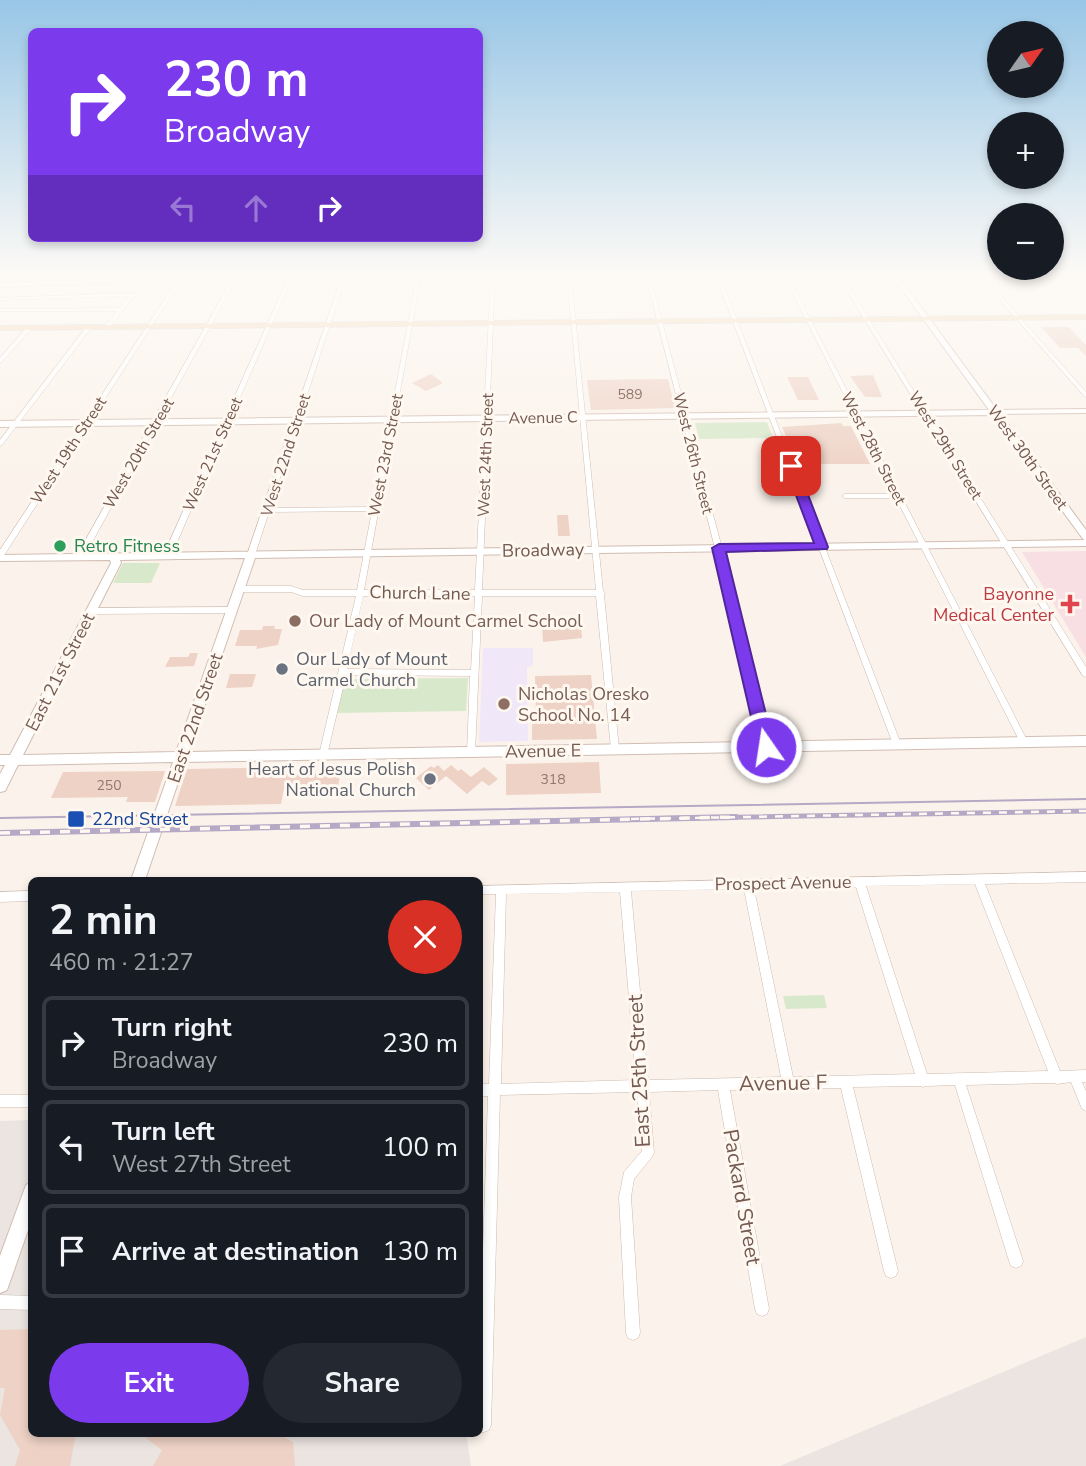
<!DOCTYPE html>
<meta charset="utf-8">
<style>
body{margin:0;font-family:"Nunito Sans",sans-serif;background:#242831;color:#f1f3f6;height:100vh;display:flex;flex-direction:column;font-size:26px;white-space:nowrap}
*{box-sizing:border-box;margin:0}
p{font-size:23px;color:#9ea1a6}
.icon{flex:none;width:38px;height:38px;fill:none;stroke:currentColor;stroke-width:2;stroke-linecap:round;stroke-linejoin:round}
.map{position:relative;flex:1;overflow:hidden}
.drawer{position:absolute;left:28px;top:877px;width:455px;height:560px;display:flex;flex-direction:column;background:#171b24;border-radius:10px;box-shadow:0 4px 10px #0003}
.drawer>*{flex:none}
.hud{position:absolute;left:28px;top:28px;width:455px;height:214px;border-radius:10px;box-shadow:0 4px 10px #0003;background:#7c3aed;color:#fff;overflow:hidden}
.needle{width:46px;rotate:56deg}
.tools{position:absolute;left:987px;top:21px;display:grid;gap:14px}
.tools a{display:grid;place-items:center;width:77px;height:77px;border-radius:50%;background:#171b24;box-shadow:0 4px 10px #0003;font-size:35px}
.pin{position:absolute;display:grid;place-items:center;width:60px;height:60px;color:#fff;margin:-30px;border-radius:14px;box-shadow:0 4px 10px #0006}
.me{position:absolute;width:77px;margin:-38px;rotate:347deg;stroke-linejoin:round;filter:drop-shadow(0 0 5px #0008)}
.turn{display:flex;align-items:center;gap:24px;height:147px;padding:0 21px;font-size:32px}
.turn .icon{width:91px;height:91px;stroke-width:2.5}
.turn b{display:block;font-size:49px;line-height:60px}
.lanes{display:flex;align-items:center;height:66px;padding:0 21px;background:#0003;justify-content:center;gap:35px;direction:ltr}
.lanes .off{opacity:.35}
.round{display:grid;place-items:center;flex:none;width:74px;height:74px;border-radius:37px;background:#242831}
.summary{display:flex;align-items:center;justify-content:space-between;height:119px;padding:0 21px}
h1{font-size:42px;font-weight:700;line-height:52px}
.button{display:flex;gap:14px;margin-top:auto;padding:14px 21px}
.button a{flex:1;height:80px;border-radius:42px;background:#7c3aed;color:#fff;font-size:28px;font-weight:700;line-height:80px;text-align:center}
.button a+a{background:#242831;color:#f1f3f6}
ul{padding:0;list-style:none}
li{display:flex;align-items:center;gap:21px;height:94px;margin:0 14px 10px;padding:0 7px;border:4px solid #363941;border-radius:10px}
li div{flex:1}
li b{display:block;font-size:26px}
li em{font-style:normal}
.map>svg:first-child{display:block}
.industrial{fill:#ebe4e0}
.education{fill:#f0e7f8}
.medical{fill:#f8dfe4}
.green{fill:#d8e8ca}
.building{fill:#eed2c5}
.lines{fill:none;stroke-linecap:round;stroke-linejoin:round}
.street-casing{stroke:#ccbbb1;stroke-width:1}
.secondary-casing{stroke:#d1bdb2;stroke-width:2}
.primary-casing{stroke:#d8d1ce;stroke-width:2}
.street{fill:#fff;fill-rule:evenodd}
.secondary{fill:#fff;fill-rule:evenodd}
.primary{fill:#f2d2aa;fill-rule:evenodd}
.tram{stroke:#b6a9c5;stroke-width:2}
.rail-far1-casing{stroke:#b6a9c5;stroke-width:5}
.rail-casing{stroke:#b6a9c5;stroke-width:6}
.rail-far1{stroke:#fef8f1;stroke-width:2.5;stroke-dasharray:8;stroke-linecap:butt}
.rail{stroke:#fef8f1;stroke-width:3.5;stroke-dasharray:10;stroke-linecap:butt}
.route{fill:#7c3aed;stroke:#51269a;stroke-width:2}
.leisure-dot{fill:#2e9e5b;stroke:#fef8f1;stroke-width:2.5}
.health-dot{fill:#e0444e;stroke:#fef8f1;stroke-width:2.5}
.education-dot{fill:#8d6e63;stroke:#fef8f1;stroke-width:2.5}
.worship-dot{fill:#6b7280;stroke:#fef8f1;stroke-width:2.5}
.transit-dot{fill:#1a4fb4;stroke:#fef8f1;stroke-width:2.5}
.labels{text-anchor:middle;stroke-width:6;stroke-linejoin:round;paint-order:stroke}
.number-label{font-size:14px;fill:#92786d}
.far-street-label{font-size:16px;fill:#745a50;stroke:#fef8f1}
.leisure-label{font-size:18px;fill:#27864d;stroke:#fef8f1;text-anchor:start}
.street-label{font-size:18px;fill:#745a50;stroke:#fef8f1}
.health-label{font-size:18px;fill:#be3a42;stroke:#fef8f1;text-anchor:end}
.education-label{font-size:18px;fill:#785e54;stroke:#fef8f1;text-anchor:start}
.worship-label{font-size:18px;fill:#5b616d;stroke:#fef8f1;text-anchor:start}
.transit-label{font-size:18px;fill:#164399;stroke:#fef8f1;text-anchor:start}
.near-street-label{font-size:21px;fill:#745a50;stroke:#fef8f1}
</style>
<div class="map">
<svg width="1086" height="1466" viewBox="0 0 1086 1466">
<rect width="100%" height="100%" fill="#fbf3eb"/>
<path class="industrial" d="M31,1120L32,1433H466L471,1466H0V1121Z
M1086,1337V1466H780Z"/>
<path class="education" d="M483,648H533V666L527,667L528,741L479,742Z"/>
<path class="medical" d="M1086,551V657L1022,552Z"/>
<path class="green" d="M767,422L773,438L699,439L695,423Z
M123,563H160L151,583H113Z
M468,678L466,711L335,713L342,679Z
M824,995L827,1008L786,1009L783,996Z"/>
<path class="building" d="M1041,327H1069L1086,345V356L1078,348H1060Z
M431,374L443,383L426,391L412,383Z
M873,375L882,397H865L850,376Z
M787,377H808L819,400H798Z
M668,379L675,408L591,410L587,380Z
M841,423L843,426H851L870,464H798L782,427Z
M557,515H568L570,536H558Z
M542,623H566V626H581L582,638L543,642Z
M263,626H275L274,629H282L278,645L256,649L257,646H235L240,630H262Z
M190,653H198L194,666L165,667L170,657H188Z
M230,674H256L252,687L226,688Z
M591,675L597,739L532,740V715H536L535,676Z
M599,762L601,793L506,795V764Z
M438,765L444,771L451,765L458,771L461,769L471,777L484,767L498,779L489,786L482,781L467,794L446,776L429,790L416,778L431,766L434,768Z
M289,767L287,773L340,774L338,788H284L281,804L175,806L187,769Z
M165,771L155,802H126L128,797L51,798L63,772Z
M32,1329V1433H76L70,1466H15L20,1450L0,1415L5,1388H0V1330Z
M139,1433H277L293,1442L295,1466H153L162,1450Z"/>
<g class="lines">
<g class="street-casing">
<path id="street" d="M77,276H81L76,283H72V282Z
M180,276H184L3,557H0V550Z
M234,276H238L84,557L83,559H77L76,557Z
M289,276H293L171,556L170,558H164L163,556Z
M342,276H346L270,508L373,507L417,276H421L364,590H475L491,276H495L482,590H596L567,276H571L603,591L605,593L604,595L619,749L618,752H612L611,749L596,596H482L475,753L474,756H468L467,753L470,676L346,675L327,755L326,758H320L319,755L356,596H303L291,592H239L235,589L239,586H291L303,590H357L372,511L269,512L255,555L251,557L247,555ZM363,596H475L471,670L347,669Z
M646,276H650L746,639L770,747L769,750H763L762,747L738,639Z
M716,276H720L901,744L900,746H894L893,744Z
M784,276H788L1028,742L1027,744H1021L896,498H845L842,496L845,494H894Z
M838,276H842L1086,667V677L1083,676Z
M979,276H983L1086,392V397L1084,396Z
M1070,276H1074L1086,286V289Z
M135,293V295L109,328L107,329L104,327L117,311H0V309L120,308L129,296L0,300V298Z
M87,326L92,327L2,445L0,446V440Z
M27,327L32,328L2,362L0,363V358Z
M231,607L235,610L231,613L91,614L87,611L91,608Z
M1086,872V882L985,884L1060,1071L1086,1070V1082H1082L1086,1091V1111L1082,1109L1071,1082L1057,1084L1054,1083L966,1085L1023,1261L1021,1266L1016,1268L1011,1266L1009,1261L955,1085L926,1086L923,1087L920,1086L853,1087L898,1271L896,1276L891,1278L886,1276L884,1271L841,1088L730,1090L769,1309L767,1314L762,1316L757,1314L755,1309L718,1090L649,1092L654,1153L652,1157L634,1179L631,1197L640,1333L638,1338L633,1340L628,1338L626,1333L619,1197L624,1172L642,1151L637,1092L500,1095L491,1425L489,1430L484,1432H480V1343L488,1096H480V1084H489L496,894H480V886ZM975,884L1048,1071L927,1074L866,886ZM856,887L915,1074L793,1077L754,889ZM744,889L781,1077L648,1080L631,891ZM620,892L636,1080L501,1084L506,894Z
M32,891V901L0,902V892Z
M0,1095H32V1107H0Z
M0,1295L32,1296V1310L0,1309Z"/>
</g>
<g class="secondary-casing">
<path id="secondary" d="M197,276H241L238,278L0,287V283Z
M892,276H898L997,410L1086,409V413L1001,414L1086,530V546L255,558L189,752L1086,736V746L185,762L145,880H131L173,762L18,765L5,791L0,792V774L5,765H0V755H10L111,563L110,560L0,561V555L1085,540L1083,539L992,415L0,427V421L989,410ZM245,558L176,752L23,755L121,563L120,560Z
M32,1182V1219L7,1290L0,1293V1256L26,1185Z"/>
</g>
<g class="primary-casing">
<path id="primary" d="M1086,315V319L0,330V326Z"/>
</g>
<use href="#street" class="street"/>
<use href="#secondary" class="secondary"/>
<use href="#primary" class="primary"/>
<path class="tram" d="M0,818L1086,799"/>
<g class="rail-far1-casing">
<path id="rail-far1" d="M631,819L1086,811"/>
</g>
<g class="rail-casing">
<path id="rail" d="M0,833L736,817"/>
</g>
<use href="#rail-far1" class="rail-far1"/>
<use href="#rail" class="rail"/>
</g>
<linearGradient id="sky" x2="0" y2="1"><stop stop-color="#98c6e6"/><stop offset="0.57" stop-color="#fdfaf6"/><stop offset="1" stop-color="#fdfaf6" stop-opacity="0"/></linearGradient>
<rect width="1086" height="481" fill="url(#sky)"/>
<path class="route" d="M791,463L797,466L828,547L827,549L726,552L774,747L766,753L758,747L712,548L719,544L814,543L785,466Z"/>
<circle class="leisure-dot" cx="60" cy="546" r="7"/>
<path class="health-dot" d="M1066.5 593.5h7v7h7v7h-7v7h-7v-7h-7v-7h7z"/>
<g class="education-dot">
<circle cx="295" cy="621" r="7"/>
<circle cx="504" cy="704" r="7"/>
</g>
<g class="worship-dot">
<circle cx="282" cy="669" r="7"/>
<circle cx="430" cy="779" r="7"/>
</g>
<rect class="transit-dot" x="67" y="810" width="18" height="18" rx="3.5"/>
<g class="labels">
<g class="number-label">
<text x="630" y="399">589</text>
<text x="553" y="784">318</text>
<text x="109" y="790">250</text>
</g>
<g class="far-street-label">
<text transform="translate(543 417) rotate(-1)" y="6">Avenue C</text>
<text transform="translate(946 445) rotate(58)" y="6">West 29th Street</text>
<text transform="translate(874 448) rotate(63)" y="6">West 28th Street</text>
<text transform="translate(68 450) rotate(-57)" y="6">West 19th Street</text>
<text transform="translate(138 453) rotate(-60)" y="6">West 20th Street</text>
<text transform="translate(694 453) rotate(76)" y="6">West 26th Street</text>
<text transform="translate(212 454) rotate(-66)" y="6">West 21st Street</text>
<text transform="translate(285 455) rotate(-72)" y="6">West 22nd Street</text>
<text transform="translate(385 455) rotate(-79)" y="6">West 23rd Street</text>
<text transform="translate(485 455) rotate(-88)" y="6">West 24th Street</text>
<text transform="translate(1028 457) rotate(54)" y="6">West 30th Street</text>
</g>
<g class="leisure-label">
<text x="74" y="552">Retro Fitness</text>
</g>
<g class="street-label">
<text transform="translate(543 550) rotate(-1)" y="6">Broadway</text>
<text transform="translate(420 593) rotate(1)" y="6">Church Lane</text>
<text transform="translate(60 672) rotate(-63)" y="6">East 21st Street</text>
<text transform="translate(195 718) rotate(-71)" y="6">East 22nd Street</text>
<text transform="translate(543 751) rotate(-1)" y="6">Avenue E</text>
<text transform="translate(783 883) rotate(-1)" y="6">Prospect Avenue</text>
</g>
<g class="health-label">
<text x="1054" y="600">Bayonne<tspan x="1054" dy="21">Medical Center</tspan></text>
</g>
<g class="education-label">
<text x="309" y="627">Our Lady of Mount Carmel School</text>
<text x="518" y="700">Nicholas Oresko<tspan x="518" dy="21">School No. 14</tspan></text>
</g>
<g class="worship-label">
<text x="296" y="665">Our Lady of Mount<tspan x="296" dy="21">Carmel Church</tspan></text>
<text x="416" y="775" text-anchor="end">Heart of Jesus Polish<tspan x="416" dy="21">National Church</tspan></text>
</g>
<g class="transit-label">
<text x="92" y="825">22nd Street</text>
</g>
<g class="near-street-label">
<text transform="translate(639 1071) rotate(-93)" y="7">East 25th Street</text>
<text transform="translate(783 1083) rotate(-1)" y="7">Avenue F</text>
<text transform="translate(742 1197) rotate(80)" y="7">Packard Street</text>
</g>
</g>
</svg>
<div class="tools">
<a><svg class="needle" viewBox="-14 -14 28 28"><path d="M0-13l5 13h-10z" fill="#e53935"/><path d="M0 13l5-13h-10z" fill="#9ea1a6"/></svg></a>
<a>+</a>
<a>−</a>
</div>
<div class="pin" style="left:791px;top:466px;background:#d93025"><svg class="icon" aria-label="arrive" viewBox="0 0 24 24"><path d="M6 21V4h12l-3 4 3 4H6"/></svg></div>
<svg class="me" style="left:766px;top:747px" viewBox="-20 -20 40 40"><circle r="17" fill="#7c3aed" stroke="#fff" stroke-width="3"/><path d="M0-11L8 9 0 5-8 9z" fill="#fff"/></svg>
<div class="hud">
<div class="turn"><svg class="icon" aria-label="right" viewBox="0 0 24 24"><path d="M7 20v-9h11M14 6l5 5-5 5"/></svg><div><b>230 m</b>Broadway</div></div>
<div class="lanes"><svg class="icon off" aria-label="left" viewBox="0 0 24 24"><path d="M17 20v-9H6M10 6l-5 5 5 5"/></svg><svg class="icon off" aria-label="ahead" viewBox="0 0 24 24"><path d="M12 20V5M6 11l6-6 6 6"/></svg><svg class="icon" aria-label="right" viewBox="0 0 24 24"><path d="M7 20v-9h11M14 6l5 5-5 5"/></svg></div>
</div>
<section class="drawer">
<div class="summary"><div><h1>2 min</h1><p>460 m · 21:27</p></div><a class="round" style="background:#d93025;color:#fff"><svg class="icon" aria-label="close" viewBox="0 0 24 24"><path d="M6 6l12 12M18 6L6 18"/></svg></a></div>
<ul>
<li><svg class="icon" aria-label="right" viewBox="0 0 24 24"><path d="M7 20v-9h11M14 6l5 5-5 5"/></svg><div><b>Turn right</b><p>Broadway</p></div><em>230 m</em></li>
<li><svg class="icon" aria-label="left" viewBox="0 0 24 24"><path d="M17 20v-9H6M10 6l-5 5 5 5"/></svg><div><b>Turn left</b><p>West 27th Street</p></div><em>100 m</em></li>
<li><svg class="icon" aria-label="arrive" viewBox="0 0 24 24"><path d="M6 21V4h12l-3 4 3 4H6"/></svg><div><b>Arrive at destination</b></div><em>130 m</em></li>
</ul>
<div class="button"><a>Exit</a><a>Share</a></div>
</section>
</div>
